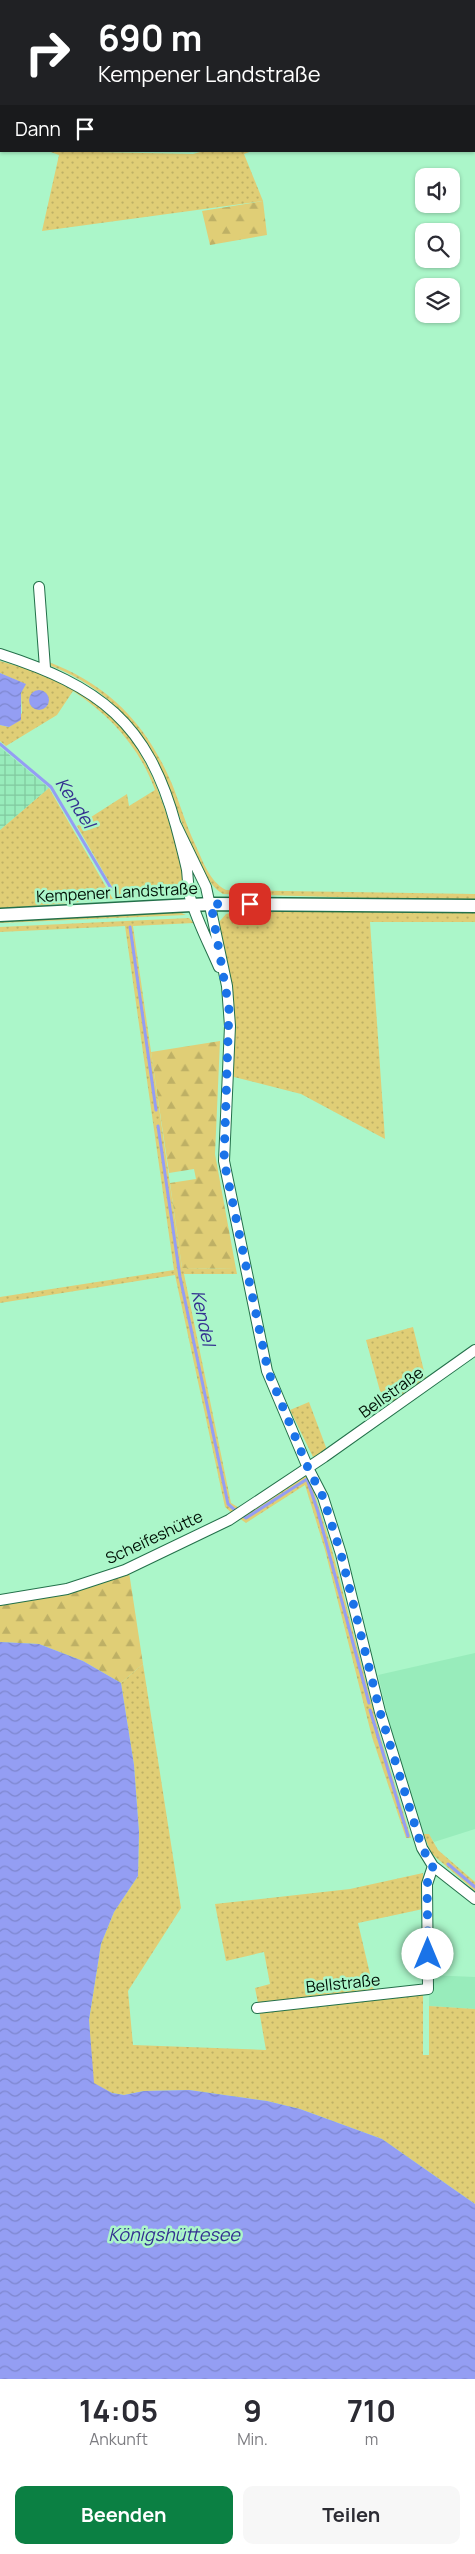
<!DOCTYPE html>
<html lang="de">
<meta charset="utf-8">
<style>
body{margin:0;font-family:Manrope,sans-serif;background:#f7f7f7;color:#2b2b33;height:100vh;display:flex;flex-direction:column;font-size:19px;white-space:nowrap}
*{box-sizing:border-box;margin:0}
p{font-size:16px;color:#7c7c81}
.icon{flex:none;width:28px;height:28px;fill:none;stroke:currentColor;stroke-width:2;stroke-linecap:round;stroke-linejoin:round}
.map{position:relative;height:2379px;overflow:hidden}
.details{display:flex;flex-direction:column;background:#fff;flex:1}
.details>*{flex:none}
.guide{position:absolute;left:0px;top:0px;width:475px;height:152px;box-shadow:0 1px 4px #0004;background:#202124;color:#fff;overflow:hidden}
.controls{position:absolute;left:415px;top:168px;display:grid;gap:10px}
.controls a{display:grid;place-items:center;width:45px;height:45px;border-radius:10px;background:#fff;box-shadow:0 1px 4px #0004;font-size:25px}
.pin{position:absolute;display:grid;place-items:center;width:42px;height:42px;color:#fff;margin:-21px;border-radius:10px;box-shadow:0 2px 8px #0006}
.me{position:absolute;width:55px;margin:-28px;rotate:0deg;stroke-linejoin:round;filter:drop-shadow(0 0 4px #0008)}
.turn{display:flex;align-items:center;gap:18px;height:105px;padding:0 15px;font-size:22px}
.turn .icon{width:65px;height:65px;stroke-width:2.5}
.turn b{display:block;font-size:35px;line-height:42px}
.then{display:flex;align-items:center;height:48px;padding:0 15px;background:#0003;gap:10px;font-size:19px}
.eta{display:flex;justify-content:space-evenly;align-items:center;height:85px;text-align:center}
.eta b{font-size:30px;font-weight:700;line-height:35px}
.action{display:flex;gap:10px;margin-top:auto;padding:10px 15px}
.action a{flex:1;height:58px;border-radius:10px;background:#0b8043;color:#fff;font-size:20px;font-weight:700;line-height:58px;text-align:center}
.action a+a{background:#f7f7f7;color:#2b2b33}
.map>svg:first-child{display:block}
.built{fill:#98ecbb}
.industrial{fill:url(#industrial-grid)}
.grass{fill:url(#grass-dots)}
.forest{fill:url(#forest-firs)}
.water{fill:url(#water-waves)}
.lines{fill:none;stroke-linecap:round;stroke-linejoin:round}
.stream{stroke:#949ef3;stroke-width:3}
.minor-casing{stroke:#23704a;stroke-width:12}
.tertiary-casing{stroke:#23704a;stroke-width:15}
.minor{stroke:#fff;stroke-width:10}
.tertiary{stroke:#fff;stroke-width:12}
.route{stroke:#1a73e8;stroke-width:9;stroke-dasharray:0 16.2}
.labels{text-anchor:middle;stroke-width:5;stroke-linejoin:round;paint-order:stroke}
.street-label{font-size:16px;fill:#001106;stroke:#abf6c9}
.water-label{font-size:18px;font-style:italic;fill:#333090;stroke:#abf6c9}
</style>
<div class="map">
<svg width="475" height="2379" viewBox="0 0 475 2379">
<defs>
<pattern id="industrial-grid" width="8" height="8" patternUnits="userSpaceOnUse" patternTransform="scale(1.25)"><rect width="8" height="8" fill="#98ecbb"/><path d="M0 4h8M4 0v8" fill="none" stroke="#81c99f"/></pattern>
<pattern id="grass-dots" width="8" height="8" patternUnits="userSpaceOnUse" patternTransform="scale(1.25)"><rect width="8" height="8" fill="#e0ce76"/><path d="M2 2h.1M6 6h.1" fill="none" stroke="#beb065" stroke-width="1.8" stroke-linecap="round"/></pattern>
<pattern id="forest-firs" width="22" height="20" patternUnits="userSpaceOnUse" patternTransform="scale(1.25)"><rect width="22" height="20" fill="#e0ce76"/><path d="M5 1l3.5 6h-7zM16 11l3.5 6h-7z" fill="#beb065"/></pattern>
<pattern id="water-waves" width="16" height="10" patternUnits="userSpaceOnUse" patternTransform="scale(1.25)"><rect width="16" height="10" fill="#949ef3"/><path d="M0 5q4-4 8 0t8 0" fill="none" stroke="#7e87cf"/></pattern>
</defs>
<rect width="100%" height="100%" fill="#abf6c9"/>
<path class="built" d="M475,1653V1829L434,1842L429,1835L423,1834L391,1731L378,1675Z
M429,1975L475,1977V2009L429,2006Z"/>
<path class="industrial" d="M0,747L49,788L0,830Z"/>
<path class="grass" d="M48,151L193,154L204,151H252L244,154L263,201L42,231L59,155Z
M0,661C25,668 53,675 75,687C129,718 154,772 171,828C178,848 183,866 184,887L170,896L119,899L77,826L127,794L129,806L155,790C140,748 110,715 73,691L57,715L6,746L0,741V725L9,727L22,713L21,693L25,684L0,673Z
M46,661C108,684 146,723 172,784C180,804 186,825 195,844C203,861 209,881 226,890L475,894V901L223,894C207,884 202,867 194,851C183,828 176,806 167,783C146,727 102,684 46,664Z
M49,788L113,899L0,909V830Z
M179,912L186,915L0,923V921Z
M234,912H475V922H370L385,1139L301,1094L234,1077V1003L219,922L226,914Z
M189,918L194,923L133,926L182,1268L236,1269L237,1274H184L231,1503L241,1509L233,1514L225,1507L175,1275L0,1303V1297L174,1270L125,926L0,932V927Z
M413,1327L426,1379L393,1403L380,1391L366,1340Z
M309,1402L327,1450L313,1457L290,1410Z
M309,1476L331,1546L380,1736L411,1838H406L372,1737L325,1550L305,1485L246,1523L239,1518L302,1477Z
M143,1664L181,1908L128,1991L133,2045L266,2050L259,2010L423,1993V2055H429V2006L475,2009V2204L382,2139L300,2109L267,2101L189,2090L144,2091L124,2095L112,2093L93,2083L89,2020L101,1944L114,1912L138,1876L139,1832L134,1765L121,1683Z
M423,1834H429L438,1850L475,1882V1891L432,1854Z
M423,1873V1909L358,1923L374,1991L258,2003L255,1988L270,1984L264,1952L226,1961L215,1904L350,1889Z"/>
<path class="forest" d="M263,201L267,235L210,245L202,211Z
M220,1041L215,1154L236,1269L182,1268L170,1183L196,1179L194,1169L169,1173L151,1052Z
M129,1572L143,1664L121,1683L83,1661L39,1644L0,1642V1603Z"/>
<path class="water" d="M0,673L26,684L21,693V720L9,727L0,725Z
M29 700a10 10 0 1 1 20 0a10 10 0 1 1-20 0Z
M0,1642L39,1644L83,1661L121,1683L134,1765L139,1832L138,1876L114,1912L101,1944L89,2020L94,2083L112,2093L124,2095L144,2091L189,2090L267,2101L300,2109L382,2139L475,2204V2379H0Z"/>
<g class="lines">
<path class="stream" d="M0,744L51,787L112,890
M130,927L156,1110
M158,1126L180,1277L228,1504L236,1511
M243,1516L246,1518L307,1479L318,1512L369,1703
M370,1710L408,1836
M448,1864L475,1887"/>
<g class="minor-casing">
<path id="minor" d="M244,0L245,1
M374,0L375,1
M169,1L173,0
M474,52H475
M0,69L1,70
M39,587L45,668
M0,654C99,686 148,722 176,826C180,841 184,856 187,870C188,879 188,888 190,897C197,921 209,944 219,967
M176,825L206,887L227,986L230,1026L224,1161L267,1371L308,1468L323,1497L341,1554L380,1712L422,1848L433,1866L475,1899
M0,1600L67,1589L125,1570L229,1520L324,1457L475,1350
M257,2008L428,1989L427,1884L433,1866"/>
</g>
<g class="tertiary-casing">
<path id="tertiary" d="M0,915L211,904L475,906"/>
</g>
<use href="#minor" class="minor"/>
<use href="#tertiary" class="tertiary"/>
</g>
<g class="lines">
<path class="route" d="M250,904H211L229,1008L224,1161L268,1371L308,1468L323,1497L341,1554L380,1712L422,1848L433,1866L427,1884L428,1954"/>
</g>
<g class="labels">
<g class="street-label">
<text transform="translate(117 892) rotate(-3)" y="6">Kempener Landstraße</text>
<text transform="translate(391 1392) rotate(-36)" y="6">Bellstraße</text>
<text transform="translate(154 1537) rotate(-25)" y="6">Scheifeshütte</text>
<text transform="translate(343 1983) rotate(-6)" y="6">Bellstraße</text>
</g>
<g class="water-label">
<text transform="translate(75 803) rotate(57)" y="6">Kendel</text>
<text transform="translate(203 1318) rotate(78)" y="6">Kendel</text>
<text x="174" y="2241">Königshüttesee</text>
</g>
</g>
</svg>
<div class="controls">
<a><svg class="icon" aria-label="sound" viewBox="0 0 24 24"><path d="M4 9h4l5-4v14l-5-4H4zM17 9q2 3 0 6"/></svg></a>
<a><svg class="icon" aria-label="search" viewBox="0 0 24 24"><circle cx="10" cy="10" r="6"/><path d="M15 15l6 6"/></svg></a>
<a><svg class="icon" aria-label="layers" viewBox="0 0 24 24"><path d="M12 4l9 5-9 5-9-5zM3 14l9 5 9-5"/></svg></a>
</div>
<div class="pin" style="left:250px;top:904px;background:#d93025"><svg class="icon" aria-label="arrive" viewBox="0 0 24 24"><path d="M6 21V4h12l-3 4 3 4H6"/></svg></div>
<svg class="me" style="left:428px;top:1954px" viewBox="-20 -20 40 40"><circle r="19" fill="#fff"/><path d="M0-13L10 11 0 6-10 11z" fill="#1a73e8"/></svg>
<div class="guide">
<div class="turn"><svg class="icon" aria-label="right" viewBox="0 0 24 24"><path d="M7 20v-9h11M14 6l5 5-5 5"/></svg><div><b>690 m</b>Kempener Landstraße</div></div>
<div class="then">Dann<svg class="icon" aria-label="arrive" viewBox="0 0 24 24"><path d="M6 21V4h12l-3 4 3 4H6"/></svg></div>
</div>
</div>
<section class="details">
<div class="eta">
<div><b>14:05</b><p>Ankunft</p></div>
<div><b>9</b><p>Min.</p></div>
<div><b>710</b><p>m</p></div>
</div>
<div class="action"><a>Beenden</a><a>Teilen</a></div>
</section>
